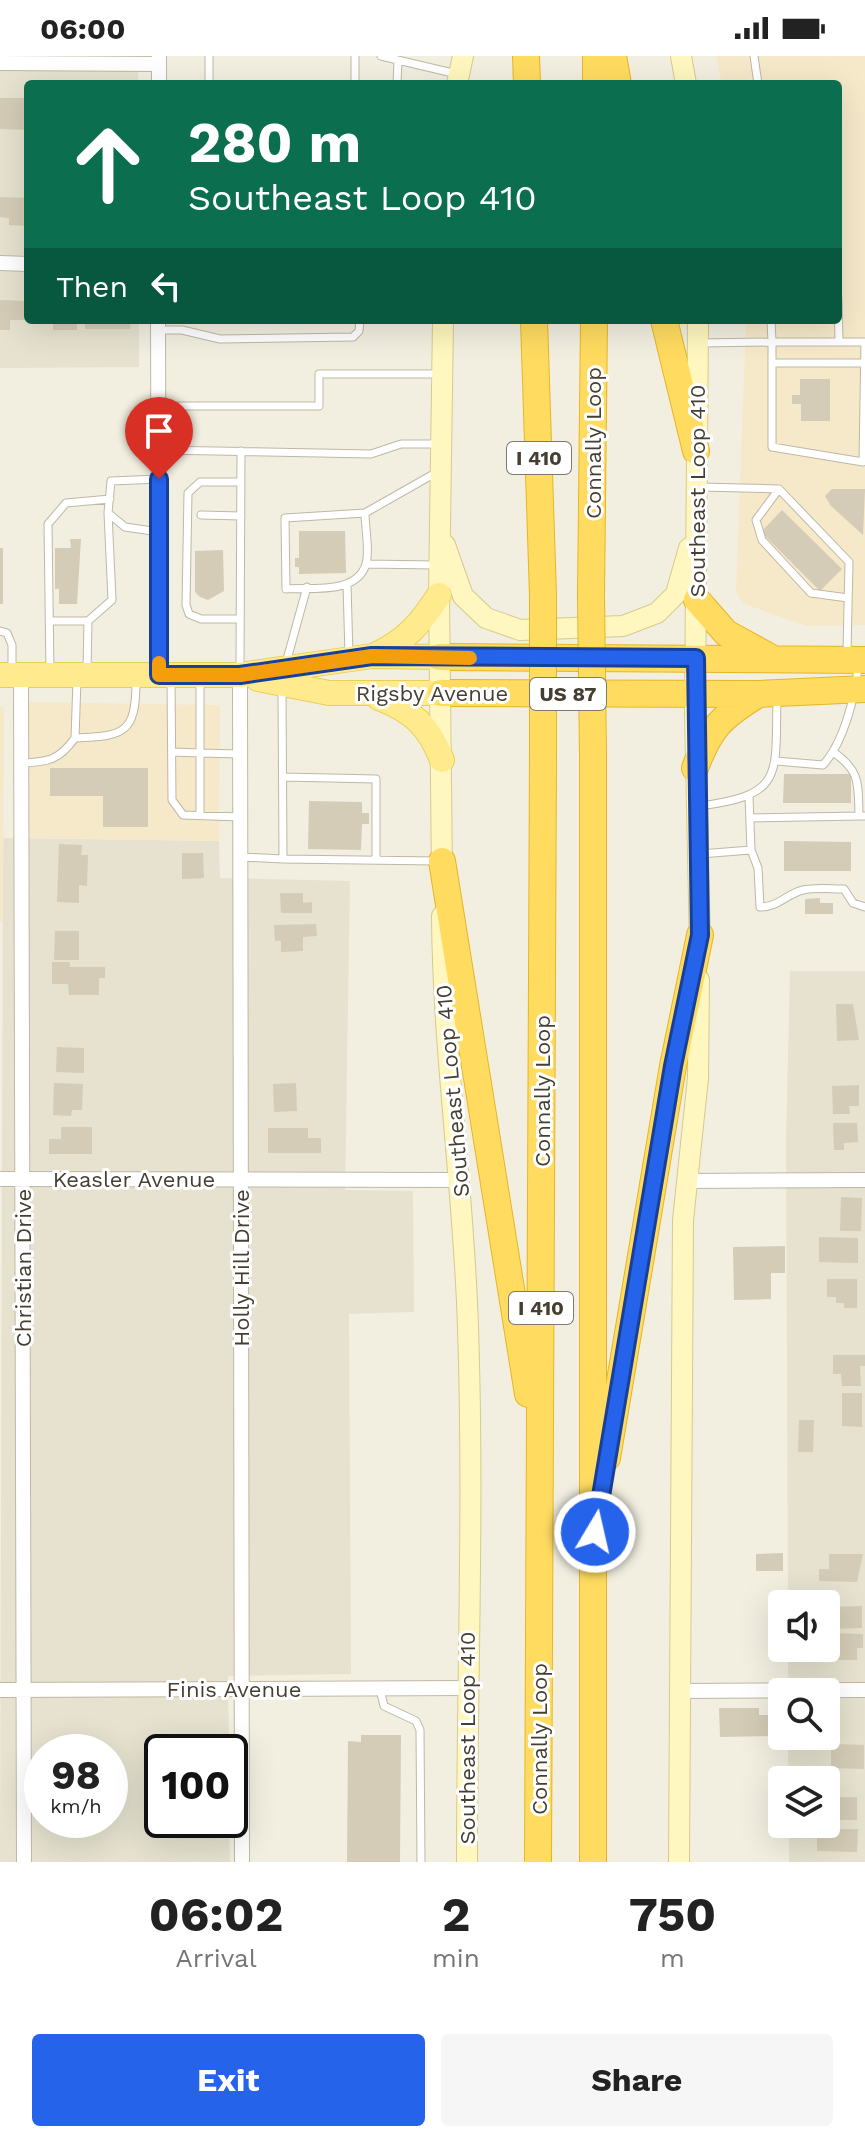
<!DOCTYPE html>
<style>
body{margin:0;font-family:"Work Sans",sans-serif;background:#f6f6f6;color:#222;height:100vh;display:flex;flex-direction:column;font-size:30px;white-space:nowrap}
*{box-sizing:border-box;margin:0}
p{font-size:26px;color:#767676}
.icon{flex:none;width:44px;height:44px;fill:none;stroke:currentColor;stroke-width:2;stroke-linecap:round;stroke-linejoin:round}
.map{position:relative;height:1806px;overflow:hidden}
.panel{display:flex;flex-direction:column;background:#fff;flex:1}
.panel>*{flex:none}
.top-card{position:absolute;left:24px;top:24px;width:818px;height:244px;border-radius:8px;box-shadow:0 8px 32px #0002;background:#0b6e4f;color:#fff;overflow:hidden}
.fabs{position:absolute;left:768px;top:1534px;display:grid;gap:16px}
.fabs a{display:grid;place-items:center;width:72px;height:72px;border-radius:8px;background:#fff;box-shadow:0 8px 32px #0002;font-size:40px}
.speed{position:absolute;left:24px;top:1678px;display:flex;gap:16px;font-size:40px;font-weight:700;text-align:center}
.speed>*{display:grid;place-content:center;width:104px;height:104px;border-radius:50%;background:#fff;box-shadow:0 8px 32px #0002;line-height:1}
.speed small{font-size:20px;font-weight:400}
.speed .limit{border:4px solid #111;border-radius:12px;background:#fff;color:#111}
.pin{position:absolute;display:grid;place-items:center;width:68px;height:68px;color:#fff;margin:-82px -34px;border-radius:50% 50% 50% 0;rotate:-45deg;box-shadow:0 0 8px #0007}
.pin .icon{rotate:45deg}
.me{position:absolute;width:88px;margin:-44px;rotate:9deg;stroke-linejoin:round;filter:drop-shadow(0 0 6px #0008)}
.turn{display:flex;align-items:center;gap:28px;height:168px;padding:0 32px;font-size:36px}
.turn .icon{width:104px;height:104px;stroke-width:2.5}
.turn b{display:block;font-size:56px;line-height:68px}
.then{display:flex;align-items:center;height:76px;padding:0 32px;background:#0003;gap:16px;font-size:30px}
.eta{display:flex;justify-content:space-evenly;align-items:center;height:136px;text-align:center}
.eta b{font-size:48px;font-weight:700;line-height:56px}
.action{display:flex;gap:16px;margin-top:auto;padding:16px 32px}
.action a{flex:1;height:92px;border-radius:8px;background:#2563eb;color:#fff;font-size:32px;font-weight:700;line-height:92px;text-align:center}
.action a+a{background:#f6f6f6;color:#222}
.status{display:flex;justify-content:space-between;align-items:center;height:56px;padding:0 40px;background:#fff;direction:ltr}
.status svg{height:22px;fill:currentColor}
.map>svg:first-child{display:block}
.residential{fill:#e6e2cf;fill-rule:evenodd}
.commercial{fill:#f6e9ca}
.building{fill:#d4ccb6}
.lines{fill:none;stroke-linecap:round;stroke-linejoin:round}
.lane-casing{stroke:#beb8a4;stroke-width:9}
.street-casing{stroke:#beb8a4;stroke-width:16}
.secondary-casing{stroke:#d5cb8e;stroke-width:22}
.primary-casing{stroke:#eacf57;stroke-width:26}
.highway-casing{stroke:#e6b527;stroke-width:28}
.lane{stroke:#fff;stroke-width:7}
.street{stroke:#fff;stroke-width:14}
.secondary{stroke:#fff7bf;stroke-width:20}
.primary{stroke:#ffeb8e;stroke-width:24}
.highway{stroke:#ffdc60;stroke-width:26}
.highway-bridge-casing{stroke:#e6b527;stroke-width:28;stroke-linecap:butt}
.highway-bridge{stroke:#ffdc60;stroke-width:26}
.route-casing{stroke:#184099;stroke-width:20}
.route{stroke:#2563eb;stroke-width:14}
.slow{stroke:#f59e0b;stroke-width:14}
.labels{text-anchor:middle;stroke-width:6;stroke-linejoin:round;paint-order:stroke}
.shield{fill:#fff;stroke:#7c7970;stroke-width:2}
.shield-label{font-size:20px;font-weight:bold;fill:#443f32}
.street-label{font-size:22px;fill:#443f32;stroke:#fff}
</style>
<div class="status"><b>06:00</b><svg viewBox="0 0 49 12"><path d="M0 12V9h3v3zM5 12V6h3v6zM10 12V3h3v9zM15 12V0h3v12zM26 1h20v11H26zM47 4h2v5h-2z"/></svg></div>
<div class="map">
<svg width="865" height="1806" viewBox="0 0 865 1806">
<rect width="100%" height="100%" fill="#f2efe1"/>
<path class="residential" d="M0,0H138V28H28V264H139V311L0,312Z
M3,782L219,785L220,822L350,825L345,1134L413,1135L414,1256L349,1258L351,1618L228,1620L229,1696H162V1764H229L230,1806H0ZM42,1696H110V1764H42Z
M790,915H865V1806H789V1768H826V1724H788V1680H826V1636H788V1592H826V1548H788L786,1086Z"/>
<path class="commercial" d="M716,0H865V569L806,570L742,547L736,535L746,264H838V28H722Z
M28,646L220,649L219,785L30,782Z
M0,651H4L3,866H0Z"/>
<path class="building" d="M0,42H28V74L0,73Z
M0,141L28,142V170L9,169V162L0,161Z
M0,244L26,245L25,264H10V274H0Z
M53,264H77V274H53Z
M85,264H131L130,273H85Z
M800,323H830V365H801V348H792V339H800Z
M832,433H865L863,479L831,450L825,440Z
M782,454L842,513L820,535L761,476Z
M299,475H345L346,517L299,518V511H295V502H299Z
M70,483H81L77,548H59V533H55V492H71Z
M0,492H3V548H0Z
M223,494L224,535L208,544L200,541L195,536V495Z
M50,712H148V771H103V740H50Z
M784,718H851V747H783Z
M309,745L362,746V757H369V768H362L361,794L308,793Z
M784,785L851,786V815H784Z
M59,788L82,789L81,799H88L87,830L79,829V847L57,846Z
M182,797H203L204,822L182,823Z
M280,837H303V847L312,846V857H281Z
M820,842V847H833V858H805V843Z
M316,868L317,880L303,881V895L281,896V885H275L274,869Z
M55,875H79V904H54Z
M52,906H70V911H105V922H99V939H69L68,928H52Z
M836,948H853L859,984L837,985Z
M57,991L84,992V1017L56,1016Z
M54,1027L83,1028L82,1054H72L71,1060L53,1059Z
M296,1027L297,1055L274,1056L273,1028Z
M859,1029V1050H849L850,1058H833L832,1030Z
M833,1067H857L858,1086L844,1087V1094H834Z
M61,1071H92V1098H49V1083H61Z
M268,1072H308V1082H321V1097H268Z
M841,1141L862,1142L861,1175H840Z
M819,1181L858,1182V1207L819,1206Z
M785,1190V1217H771V1243L734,1244L733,1191Z
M827,1223H857V1252H844V1247H836V1241H827Z
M833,1299H865V1310H860L861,1330H842L841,1318H833Z
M842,1337H862V1371L842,1370Z
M799,1364H814L813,1396H798Z
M783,1497V1515H756V1498Z
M829,1498H863L857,1526L819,1525V1513H829Z
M862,1550V1572L829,1573V1551Z
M827,1577L863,1578V1592H857V1604H819V1593H827Z
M719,1652H759V1659H781V1672H777V1680L720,1681Z
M361,1679H401L400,1806H347L348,1685L361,1686Z
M831,1688L864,1689V1713L831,1712Z
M826,1741H857V1764H826Z
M817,1773H858L857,1796L817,1795Z"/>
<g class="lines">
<g class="lane-casing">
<path id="lane" d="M209,0V28
M381,0L457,18
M754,0L758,28
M355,28V0
M397,28L398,4
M838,242L839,285
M159,274H182L220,283L353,281L359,275L360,264
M772,286H865L863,406L772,391Z
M700,287L772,286L771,264
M772,307H864
M159,350H319V318H440
M159,394L371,398L401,388H439
M159,423L111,425L108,457L125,471L159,476
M700,431L779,433L849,506L847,597
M779,433L756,464L762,484L811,537L848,542
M365,457C365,472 370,494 366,508C357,539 310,531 286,533L285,462L365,457L439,415
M201,459L241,460
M366,508L436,509
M347,529L349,599
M240,563H201L189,558L186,549L188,437L200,426H241
M52,565H88
M0,575L7,577L12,589V614
M286,607L307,531
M240,613L241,395
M87,616L88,565L112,544L108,457
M50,617L48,468L66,447L110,443
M171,622L172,744L183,759L240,761
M200,625V697L240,698
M75,682L77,624
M172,696L200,697V759
M833,696C861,715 858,728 859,760H865
M776,705L823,709C844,686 855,641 858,611
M22,707C49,706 59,704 75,682C124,680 136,678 136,625
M283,721L376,723V804
M700,750C785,739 775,719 777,643
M750,762L859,760
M751,794L758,812L760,851C779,851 786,838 803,834C815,831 831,833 844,833L853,847L865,851
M700,798L751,794L749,740
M241,801L283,803L282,634
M283,803L437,805
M380,1633L384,1650L416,1665L420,1674L421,1806"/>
</g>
<g class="street-casing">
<path id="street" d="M0,7L159,8
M159,28V0
M0,207L28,208
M158,264L159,619
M21,619L24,1806
M240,619L242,1806
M0,1123L460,1124
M688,1125L865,1124
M0,1634L467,1632
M680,1635L865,1634"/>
</g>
<g class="secondary-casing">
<path id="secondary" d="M681,0L686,28
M457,28L463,0
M698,264L695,658L700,892
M445,489L463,540L486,562L520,574L623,570L657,557L676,538L689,492
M442,820L439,539L443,264
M442,860C443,998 464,1134 468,1272C474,1449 467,1628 467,1806
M679,1806L683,1164L698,1022L699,924"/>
</g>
<g class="primary-casing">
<path id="primary" d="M375,599C406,585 421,567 439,539
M0,619H240L372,600L440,601
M258,623L329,637H441
M379,642C413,655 429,670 442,704"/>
</g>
<g class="highway-casing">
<path id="highway" d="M526,0L527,28
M613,0L618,28
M596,28V0
M534,264L543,540
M664,264L696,395
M591,539L594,264
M697,544L726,577L768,600
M440,601L865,604
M441,637L759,638L865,633
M695,712C710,672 721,661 757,639
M442,805L528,1338
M607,1402L673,1010L700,879
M538,1806L543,699
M593,1806V699"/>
</g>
<use href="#lane" class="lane"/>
<use href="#street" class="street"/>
<use href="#secondary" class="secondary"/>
<use href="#primary" class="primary"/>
<use href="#highway" class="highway"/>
<g class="highway-bridge-casing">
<path id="highway-bridge" d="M591,539L593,699
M543,540V699"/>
</g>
<use href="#highway-bridge" class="highway-bridge"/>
</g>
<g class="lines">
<g class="route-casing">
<path id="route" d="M159,423V619H240L372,600L696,602L700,879L673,1010L595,1476"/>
</g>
<use href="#route" class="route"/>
<path class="slow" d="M159,607V619H240L372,600L470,602"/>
</g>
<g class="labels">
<g class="shield">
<rect x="507" y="386" width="64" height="32" rx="6"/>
<rect x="530" y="622" width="76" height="32" rx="6"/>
<rect x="509" y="1236" width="64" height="32" rx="6"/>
</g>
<g class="shield-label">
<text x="539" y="409">I 410</text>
<text x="568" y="645">US 87</text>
<text x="541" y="1259">I 410</text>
</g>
<g class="street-label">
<text transform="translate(593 387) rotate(-90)" y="8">Connally Loop</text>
<text transform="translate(697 435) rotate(-90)" y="8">Southeast Loop 410</text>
<text x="432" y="645">Rigsby Avenue</text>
<text transform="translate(452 1035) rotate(-95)" y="8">Southeast Loop 410</text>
<text transform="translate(542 1035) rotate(-90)" y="8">Connally Loop</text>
<text x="134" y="1131">Keasler Avenue</text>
<text transform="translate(23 1212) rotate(-90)" y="8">Christian Drive</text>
<text transform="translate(241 1212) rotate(-90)" y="8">Holly Hill Drive</text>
<text x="234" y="1641">Finis Avenue</text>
<text transform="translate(467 1682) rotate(-90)" y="8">Southeast Loop 410</text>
<text transform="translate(539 1683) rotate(-90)" y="8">Connally Loop</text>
</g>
</g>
</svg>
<div class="fabs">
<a><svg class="icon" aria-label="sound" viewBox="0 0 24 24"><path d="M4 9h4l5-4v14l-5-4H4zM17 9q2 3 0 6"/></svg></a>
<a><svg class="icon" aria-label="search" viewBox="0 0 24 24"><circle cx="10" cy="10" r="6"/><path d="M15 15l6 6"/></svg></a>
<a><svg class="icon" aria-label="layers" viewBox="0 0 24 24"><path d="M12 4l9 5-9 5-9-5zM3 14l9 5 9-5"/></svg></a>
</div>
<div class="speed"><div>98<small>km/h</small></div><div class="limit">100</div></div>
<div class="pin" style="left:159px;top:423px;background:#d93025"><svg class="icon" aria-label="arrive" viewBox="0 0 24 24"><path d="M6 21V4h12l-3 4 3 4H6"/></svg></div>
<svg class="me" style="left:595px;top:1476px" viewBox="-20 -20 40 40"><circle r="17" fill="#2563eb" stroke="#fff" stroke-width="3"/><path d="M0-11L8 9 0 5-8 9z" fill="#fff"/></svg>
<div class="top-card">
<div class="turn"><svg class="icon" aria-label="ahead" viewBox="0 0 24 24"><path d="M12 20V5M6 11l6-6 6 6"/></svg><div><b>280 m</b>Southeast Loop 410</div></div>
<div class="then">Then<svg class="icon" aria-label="left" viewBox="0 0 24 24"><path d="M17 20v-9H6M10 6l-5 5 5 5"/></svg></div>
</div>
</div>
<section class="panel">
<div class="eta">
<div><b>06:02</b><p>Arrival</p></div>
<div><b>2</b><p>min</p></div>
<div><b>750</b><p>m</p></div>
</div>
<div class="action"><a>Exit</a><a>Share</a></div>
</section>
